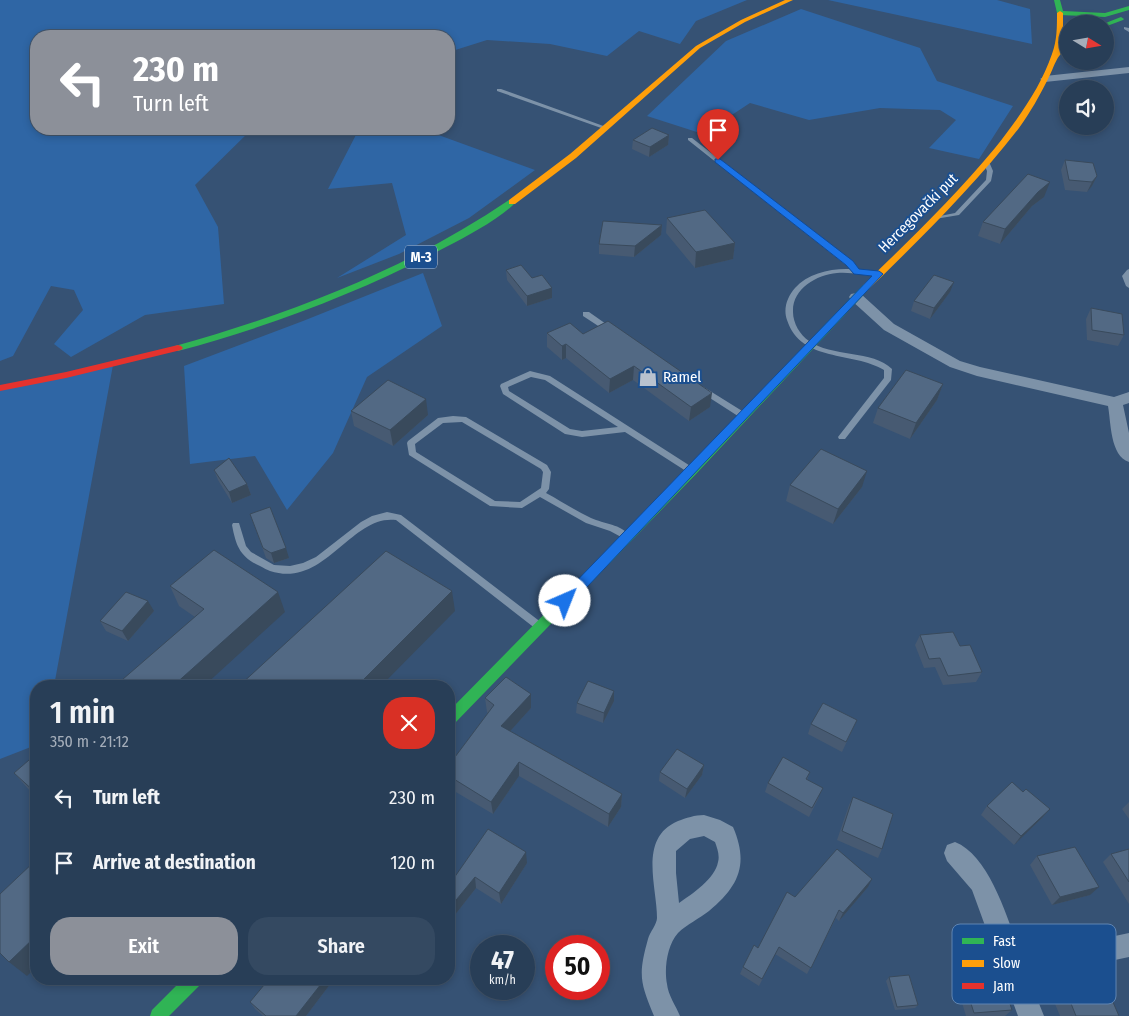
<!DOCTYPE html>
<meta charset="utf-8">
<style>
body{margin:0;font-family:"Fira Sans Condensed",sans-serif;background:#344961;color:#f1f3f6;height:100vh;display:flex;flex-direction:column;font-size:19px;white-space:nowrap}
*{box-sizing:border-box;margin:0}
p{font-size:16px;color:#a5aeba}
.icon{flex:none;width:28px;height:28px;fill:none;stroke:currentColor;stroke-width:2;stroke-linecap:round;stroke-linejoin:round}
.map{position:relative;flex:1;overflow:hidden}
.side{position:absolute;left:30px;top:680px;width:425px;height:305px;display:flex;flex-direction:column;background:#283e57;border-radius:20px;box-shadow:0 2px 8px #0003,0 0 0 1px #44576d}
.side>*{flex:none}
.guide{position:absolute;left:30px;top:30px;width:425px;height:105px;border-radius:20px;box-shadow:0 2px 8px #0003,0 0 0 1px #44576d;background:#8c9099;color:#fff;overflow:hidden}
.needle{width:32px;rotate:101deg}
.controls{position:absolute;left:1059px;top:15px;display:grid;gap:10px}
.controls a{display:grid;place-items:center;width:55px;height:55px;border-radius:50%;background:#283e57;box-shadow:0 2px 8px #0003,0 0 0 1px #44576d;font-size:25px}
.speed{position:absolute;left:470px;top:935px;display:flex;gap:10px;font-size:25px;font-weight:700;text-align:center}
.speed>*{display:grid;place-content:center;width:65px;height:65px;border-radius:50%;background:#283e57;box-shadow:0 2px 8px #0003,0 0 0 1px #44576d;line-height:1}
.speed small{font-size:12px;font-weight:400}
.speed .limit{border:8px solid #d22;background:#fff;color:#111}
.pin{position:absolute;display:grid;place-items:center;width:42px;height:42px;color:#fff;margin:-51px -21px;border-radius:50% 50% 50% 0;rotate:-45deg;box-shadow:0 0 5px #0007}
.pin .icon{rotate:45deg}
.me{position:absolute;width:55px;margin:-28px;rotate:44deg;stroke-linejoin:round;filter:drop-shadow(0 0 4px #0008)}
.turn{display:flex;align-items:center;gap:18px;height:105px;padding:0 20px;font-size:22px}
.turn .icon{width:65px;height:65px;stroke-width:2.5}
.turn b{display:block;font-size:35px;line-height:42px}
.round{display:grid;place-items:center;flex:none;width:52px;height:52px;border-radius:20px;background:#344961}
.summary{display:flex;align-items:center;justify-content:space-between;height:85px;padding:0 20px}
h1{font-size:30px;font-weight:600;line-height:38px}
.button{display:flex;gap:10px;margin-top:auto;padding:10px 20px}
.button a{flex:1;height:58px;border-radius:20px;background:#8c9099;color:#fff;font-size:20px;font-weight:600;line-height:58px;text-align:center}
.button a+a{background:#344961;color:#f1f3f6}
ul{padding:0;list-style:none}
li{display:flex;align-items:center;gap:15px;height:65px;padding:0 20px}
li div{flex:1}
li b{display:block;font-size:19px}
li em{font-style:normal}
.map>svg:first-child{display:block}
.green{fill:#2f66a5}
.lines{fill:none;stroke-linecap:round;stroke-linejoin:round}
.lane{fill:#7d92a8;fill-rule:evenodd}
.street{fill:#7d92a8;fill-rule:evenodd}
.fast{fill:#30b455;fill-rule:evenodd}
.slow{fill:#ff9f0a;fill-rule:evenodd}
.jam{fill:#e5322d;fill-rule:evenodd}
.wall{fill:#475a72}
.shaded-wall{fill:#394a5c}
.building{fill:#526984;stroke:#394a5c}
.route{fill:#1a73e8;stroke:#114b97}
.labels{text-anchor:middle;stroke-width:4;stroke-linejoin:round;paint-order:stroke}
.shield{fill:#1b4f8f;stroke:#bbcadd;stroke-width:1}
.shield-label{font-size:14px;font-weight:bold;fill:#fff}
.street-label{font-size:15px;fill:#fff;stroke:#1b4f8f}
.poi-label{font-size:15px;fill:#fff;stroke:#1b4f8f;text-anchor:start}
.key{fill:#1b4f8f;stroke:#5f84b1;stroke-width:1}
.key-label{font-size:14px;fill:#fff}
</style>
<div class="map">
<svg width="1129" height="1016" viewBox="0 0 1129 1016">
<rect width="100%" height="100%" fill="#365274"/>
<path class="green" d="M0,0H747L696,21L680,44L639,31L607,56L550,44L487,40L449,52V36H36V129H252L195,185L218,227L224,304L145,315L71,357L54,344L83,310L74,290L51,286L13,356L0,361Z
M828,0H997L1030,9L1032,44Z
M801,9L920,48L937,81L1013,106L979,159L929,148L956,120L940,110L880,108L809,120L750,103L703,134L647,116L726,41Z
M359,129H422L535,170L469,218L399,254L337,278L406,235L392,183L328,189Z
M423,273L442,326L367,377L333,453L287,510L255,456L190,464L184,366L303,321Z
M113,365L54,686H36V745L0,759V387Z"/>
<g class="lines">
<path class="lane" d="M1124,27L1129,28V32L1124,29Z
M497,89H501L609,128L604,129L497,91Z
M688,138H692L851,262L859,270L879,272L882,274L879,276C865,275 851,272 837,273C816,275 792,289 793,312C793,323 800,335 809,341C831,357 873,350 892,369L891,380L845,439H839L838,437L884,378V370C853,351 801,363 787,320C783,309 787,297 795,288C808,273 831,268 851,269L688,140Z
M987,162L990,164L993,171L991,181L959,215L935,219V217L955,213L986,180L987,171L984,164Z
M1129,269V288L1126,286L1122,276L1127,270Z
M583,312H589L616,331L615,333H609L583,316Z
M530,371L550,376L695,469L696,471L695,473H689L625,432L582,437L565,434L503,394L500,386L501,384ZM531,377L545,380L618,427L582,431L570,429L509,391L508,387Z
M702,386L747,414L748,416L747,418H741L699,391L698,389L699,387Z
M453,416L466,417L547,465L551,472L549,489L546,493C561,501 576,511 591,518C604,524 621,524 630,536L629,538H623L610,531L586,523L540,497L522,508L490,506L409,455L407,443L408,441L438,418ZM462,422L541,469L543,472L541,488L520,502L495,501L416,452L415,444L443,423Z
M387,512L401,515L542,623L544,626L542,629L539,630L536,629L396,520C351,514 325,589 270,571C267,570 264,568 260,566C240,557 236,546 232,525L233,523H239L246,546L251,552L274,565L290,566L303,563L316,557L361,522L372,516Z"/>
<path class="street" d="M1129,67V73L1045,82L1040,79L1045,76Z
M856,293L861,294L894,324L960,361L980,367L1114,397L1129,392V403L1123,405L1129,433V462C1110,456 1111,422 1108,406L977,376L950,367L884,330L851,300L849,297L851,294Z
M704,815L720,820L733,827C749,864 739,886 709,911C699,919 687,924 678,933C667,945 664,969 667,984C668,995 676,1006 680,1016H654C640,982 638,975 648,939C650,932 657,924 657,918C657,886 638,838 678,821C686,818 695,815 704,815ZM704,836L715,842C717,848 720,855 718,862C715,879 692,894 679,903L676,873V851L690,839Z
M955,842C991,856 1009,924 1022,958L1063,947L1129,933V957L1063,971L1030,981L1044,1016H1018L972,890L947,861L944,853L947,845Z"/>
<path class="fast" d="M1054,0H1060L1063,11L1105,13L1129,6V10L1105,17L1060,15L1057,13Z
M1121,17L1124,19L1123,20L1107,26L1105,27V24H1103Z
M509,200L516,202C500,219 467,236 446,247C361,292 271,326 178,351L173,348L175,346C293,313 407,269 509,200Z
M866,284L869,285V289L696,474L454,724L449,726V711L688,468L863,285Z
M183,979H202L200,985L169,1016H150L152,1010Z"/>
<path class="slow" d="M785,0H793L745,22L700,48L576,158L515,204H509V200L570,154L696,46L741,20Z
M1060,11L1063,13V30L1060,47L1068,42V47C1055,57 1055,66 1048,79C1040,95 1030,113 1019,128C974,186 922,237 869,289H863V285C909,241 954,197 995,148C1017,120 1040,89 1052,54C1057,41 1057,27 1057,13Z"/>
<path class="jam" d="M178,345L181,346L183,348L181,350L66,378L0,391V385L66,372Z"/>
</g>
<path class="wall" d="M669,135L668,145L649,157L632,149L633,140Z
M1065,160L1097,176L1092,186L1087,192L1065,190L1061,170Z
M1044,197L1032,206L1000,244L978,236L983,222Z
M667,218L735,243L733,259L695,268L666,233Z
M662,225L661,235L634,257L599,254V244Z
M506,270L532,278L552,298L527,306L507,280Z
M950,292L930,319L911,311L914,301Z
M1091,308L1124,335L1118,346L1087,340L1086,319Z
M547,333L583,334L710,407L689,421L633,380L609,393L566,358L562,360L547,347Z
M943,384L937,400L910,439L873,423L878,408Z
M351,411L428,415L393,446L354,426Z
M214,470L247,484L251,495L232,503L218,480Z
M790,485L862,487L833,524L786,501Z
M250,514L289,558L274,563L266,558Z
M170,586L285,612L195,617L179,606Z
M154,611L128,641L106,631L100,621Z
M920,635L960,646L982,672L976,682L943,685L935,667L924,668L915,645Z
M614,691V701L603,723L576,713L577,703Z
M531,694V708L510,731L622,794L621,807L608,827L519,776L493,814L449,788V765L488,713L487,712L485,698Z
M857,720L842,752L808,734L811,724Z
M36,754V797L30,791L14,773Z
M704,765L702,775L685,798L659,781L660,772Z
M810,772L807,780L819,797L809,817L765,792L768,783Z
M1023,792L1050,809L1042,818L1014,845L981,815L987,806Z
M853,797L882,849L878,858L837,840L849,805Z
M1129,802V819L1122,809Z
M1129,849V904L1103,862L1111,854Z
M1037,856L1090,895L1052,905L1030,865Z
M527,863L501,904L476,888L454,916L449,911V874L454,878Z
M868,887L839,921L836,918L807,974L775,954L759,986L740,974L743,967L795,897Z
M958,963L1013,991L1007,997L1012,1010L1005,1016H966L952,970Z
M1060,976L1119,1016H1060L1048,987Z
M889,977L918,1005L915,1008L895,1010L886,981Z
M269,979H329L331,983L306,1016H263L255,1009L250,1002Z"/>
<path class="shaded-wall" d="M669,135L668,145L649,157L650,147Z
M1097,176L1092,186L1087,192L1092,182Z
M1050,182L1044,197L1032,206L1000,244L1005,229L1038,192Z
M662,225L661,235L634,257L635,246Z
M735,243L733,259L695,268L696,252Z
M954,282L950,292L930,319L934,308Z
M552,288V298L527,306V296Z
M566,344V358L562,360V346Z
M634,366L633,380L609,393L610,379Z
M943,384L937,400L910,439L916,423Z
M712,393L710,407L689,421L691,407Z
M426,399L428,415L393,446L390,430Z
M867,471L862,487L833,524L838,509Z
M247,484L251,495L232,503L229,492Z
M286,548L289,558L274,563L271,553Z
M452,591L455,611L381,686H357Z
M278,592L285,612L204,686H173Z
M148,601L154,611L128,641L122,631Z
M614,691V701L603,723L604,713Z
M531,694V708L502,740L501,726Z
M519,762V776L493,814L491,802Z
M704,765L702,775L685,798L687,789Z
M622,794L621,807L608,827L609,814Z
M1050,809L1042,818L1014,845L1021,836Z
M451,824L453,835L449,841V826Z
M526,852L527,863L501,904L499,893Z
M475,877L476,888L454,916L452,905Z
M872,879L868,887L839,921L843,913Z
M1099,887L1090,895L1052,905L1060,897Z
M36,936V967L27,976L9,962Z
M325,979H329L331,983L306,1016H296Z"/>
<path class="building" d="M652,128L669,135L650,147L633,140Z
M1065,160L1093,163L1097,176L1092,182L1069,180Z
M1028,174L1050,182L1038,192L1005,229L983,222Z
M705,210L735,243L696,252L667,218Z
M603,221L662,225L635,246L599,244Z
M521,265L532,278L542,275L552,288L527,296L506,270Z
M934,275L954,282L934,308L914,301Z
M1091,308L1122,314L1124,335L1092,330Z
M608,321L712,393L691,407L634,366L610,379L566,344L562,346L547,333L570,323L583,334Z
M906,370L943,384L916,423L878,408Z
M388,380L426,399L390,430L351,411Z
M821,449L867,471L838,509L790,485Z
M229,458L247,484L229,492L214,470Z
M270,507L286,548L271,553L263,548L250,514Z
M214,550L278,592L173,686H115L204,609L170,586Z
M386,551L452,591L357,686H239Z
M126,592L148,601L122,631L100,621Z
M953,632L960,646L970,645L982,672L948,676L940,658L929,659L920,635Z
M506,677L531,694L501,726L622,794L609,814L519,762L491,802L449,776V765L494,705L485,698Z
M588,681L614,691L604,713L577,703Z
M823,703L857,720L846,742L811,724Z
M677,749L704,765L687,789L660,772Z
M36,754V793L14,773Z
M783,757L810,772L806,779L823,788L812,808L768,783Z
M1012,782L1023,792L1026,789L1050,809L1021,836L987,806Z
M853,797L893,814L882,849L842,831Z
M488,829L526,852L499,893L475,877L452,905L449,903V874L454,878Z
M1075,847L1099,887L1060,897L1037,856Z
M837,849L872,879L843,913L839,910L811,968L779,947L762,979L743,967L754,945L758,948L787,892L795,897Z
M1129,849V882L1111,854Z
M36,860V936L9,962L0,953V894Z
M995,961L997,967L1005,966L1013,991L1006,992L1012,1010L974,1013L958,963Z
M1100,972L1119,1016H1076L1060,976Z
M909,975L918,1005L897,1007L889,977Z
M269,979H325L296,1016H266L250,1002Z"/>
<path class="route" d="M715,159H720L853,261L859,269L879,271L883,274L570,605H561L559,601L561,597L872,276L854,274L846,265L715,162Z"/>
<defs>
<g id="shop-bare" transform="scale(1.5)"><path d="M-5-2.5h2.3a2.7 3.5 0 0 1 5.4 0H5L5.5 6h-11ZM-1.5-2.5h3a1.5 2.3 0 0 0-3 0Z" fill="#b9c2ce" stroke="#1b4f8f" stroke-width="2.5" paint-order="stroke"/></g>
</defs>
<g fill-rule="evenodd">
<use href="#shop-bare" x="648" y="377"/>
</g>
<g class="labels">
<rect class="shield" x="405" y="245.5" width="32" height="23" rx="4"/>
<g class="shield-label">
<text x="421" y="262">M-3</text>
</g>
<g class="street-label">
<text transform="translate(918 213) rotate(-45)" y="5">Hercegovački put</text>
</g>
<g class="poi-label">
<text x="663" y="382">Ramel</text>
</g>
</g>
<rect x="952" y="924" width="164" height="80" rx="8" class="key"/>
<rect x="962" y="938" width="22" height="6" fill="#30b455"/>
<rect x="962" y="960" width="22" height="7" fill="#ff9f0a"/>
<rect x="962" y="983" width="22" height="6" fill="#e5322d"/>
<g class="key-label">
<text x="993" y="946">Fast</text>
<text x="993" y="968">Slow</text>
<text x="993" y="991">Jam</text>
</g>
</svg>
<div class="controls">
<a><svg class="needle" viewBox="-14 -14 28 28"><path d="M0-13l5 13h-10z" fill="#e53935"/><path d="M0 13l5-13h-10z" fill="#a5aeba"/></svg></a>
<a><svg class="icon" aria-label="sound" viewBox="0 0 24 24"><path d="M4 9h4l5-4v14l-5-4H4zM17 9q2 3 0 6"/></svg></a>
</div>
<div class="speed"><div>47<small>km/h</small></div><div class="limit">50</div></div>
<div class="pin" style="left:718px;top:160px;background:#d93025"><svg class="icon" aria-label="arrive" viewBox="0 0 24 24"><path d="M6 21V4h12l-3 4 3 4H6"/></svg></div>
<svg class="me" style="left:565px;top:601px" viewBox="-20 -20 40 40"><circle r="19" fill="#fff"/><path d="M0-13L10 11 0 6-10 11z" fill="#1a73e8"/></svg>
<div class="guide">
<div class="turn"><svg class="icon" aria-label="left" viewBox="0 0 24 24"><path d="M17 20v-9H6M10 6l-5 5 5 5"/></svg><div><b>230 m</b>Turn left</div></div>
</div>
<section class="side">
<div class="summary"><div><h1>1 min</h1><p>350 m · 21:12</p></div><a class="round" style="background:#d93025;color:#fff"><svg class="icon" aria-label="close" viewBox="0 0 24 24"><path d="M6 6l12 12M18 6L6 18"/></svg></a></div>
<ul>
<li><svg class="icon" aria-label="left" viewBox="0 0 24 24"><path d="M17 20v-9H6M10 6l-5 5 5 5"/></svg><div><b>Turn left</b></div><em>230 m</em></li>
<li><svg class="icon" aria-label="arrive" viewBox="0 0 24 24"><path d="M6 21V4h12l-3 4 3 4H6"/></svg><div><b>Arrive at destination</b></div><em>120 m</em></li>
</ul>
<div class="button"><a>Exit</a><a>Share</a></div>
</section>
</div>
